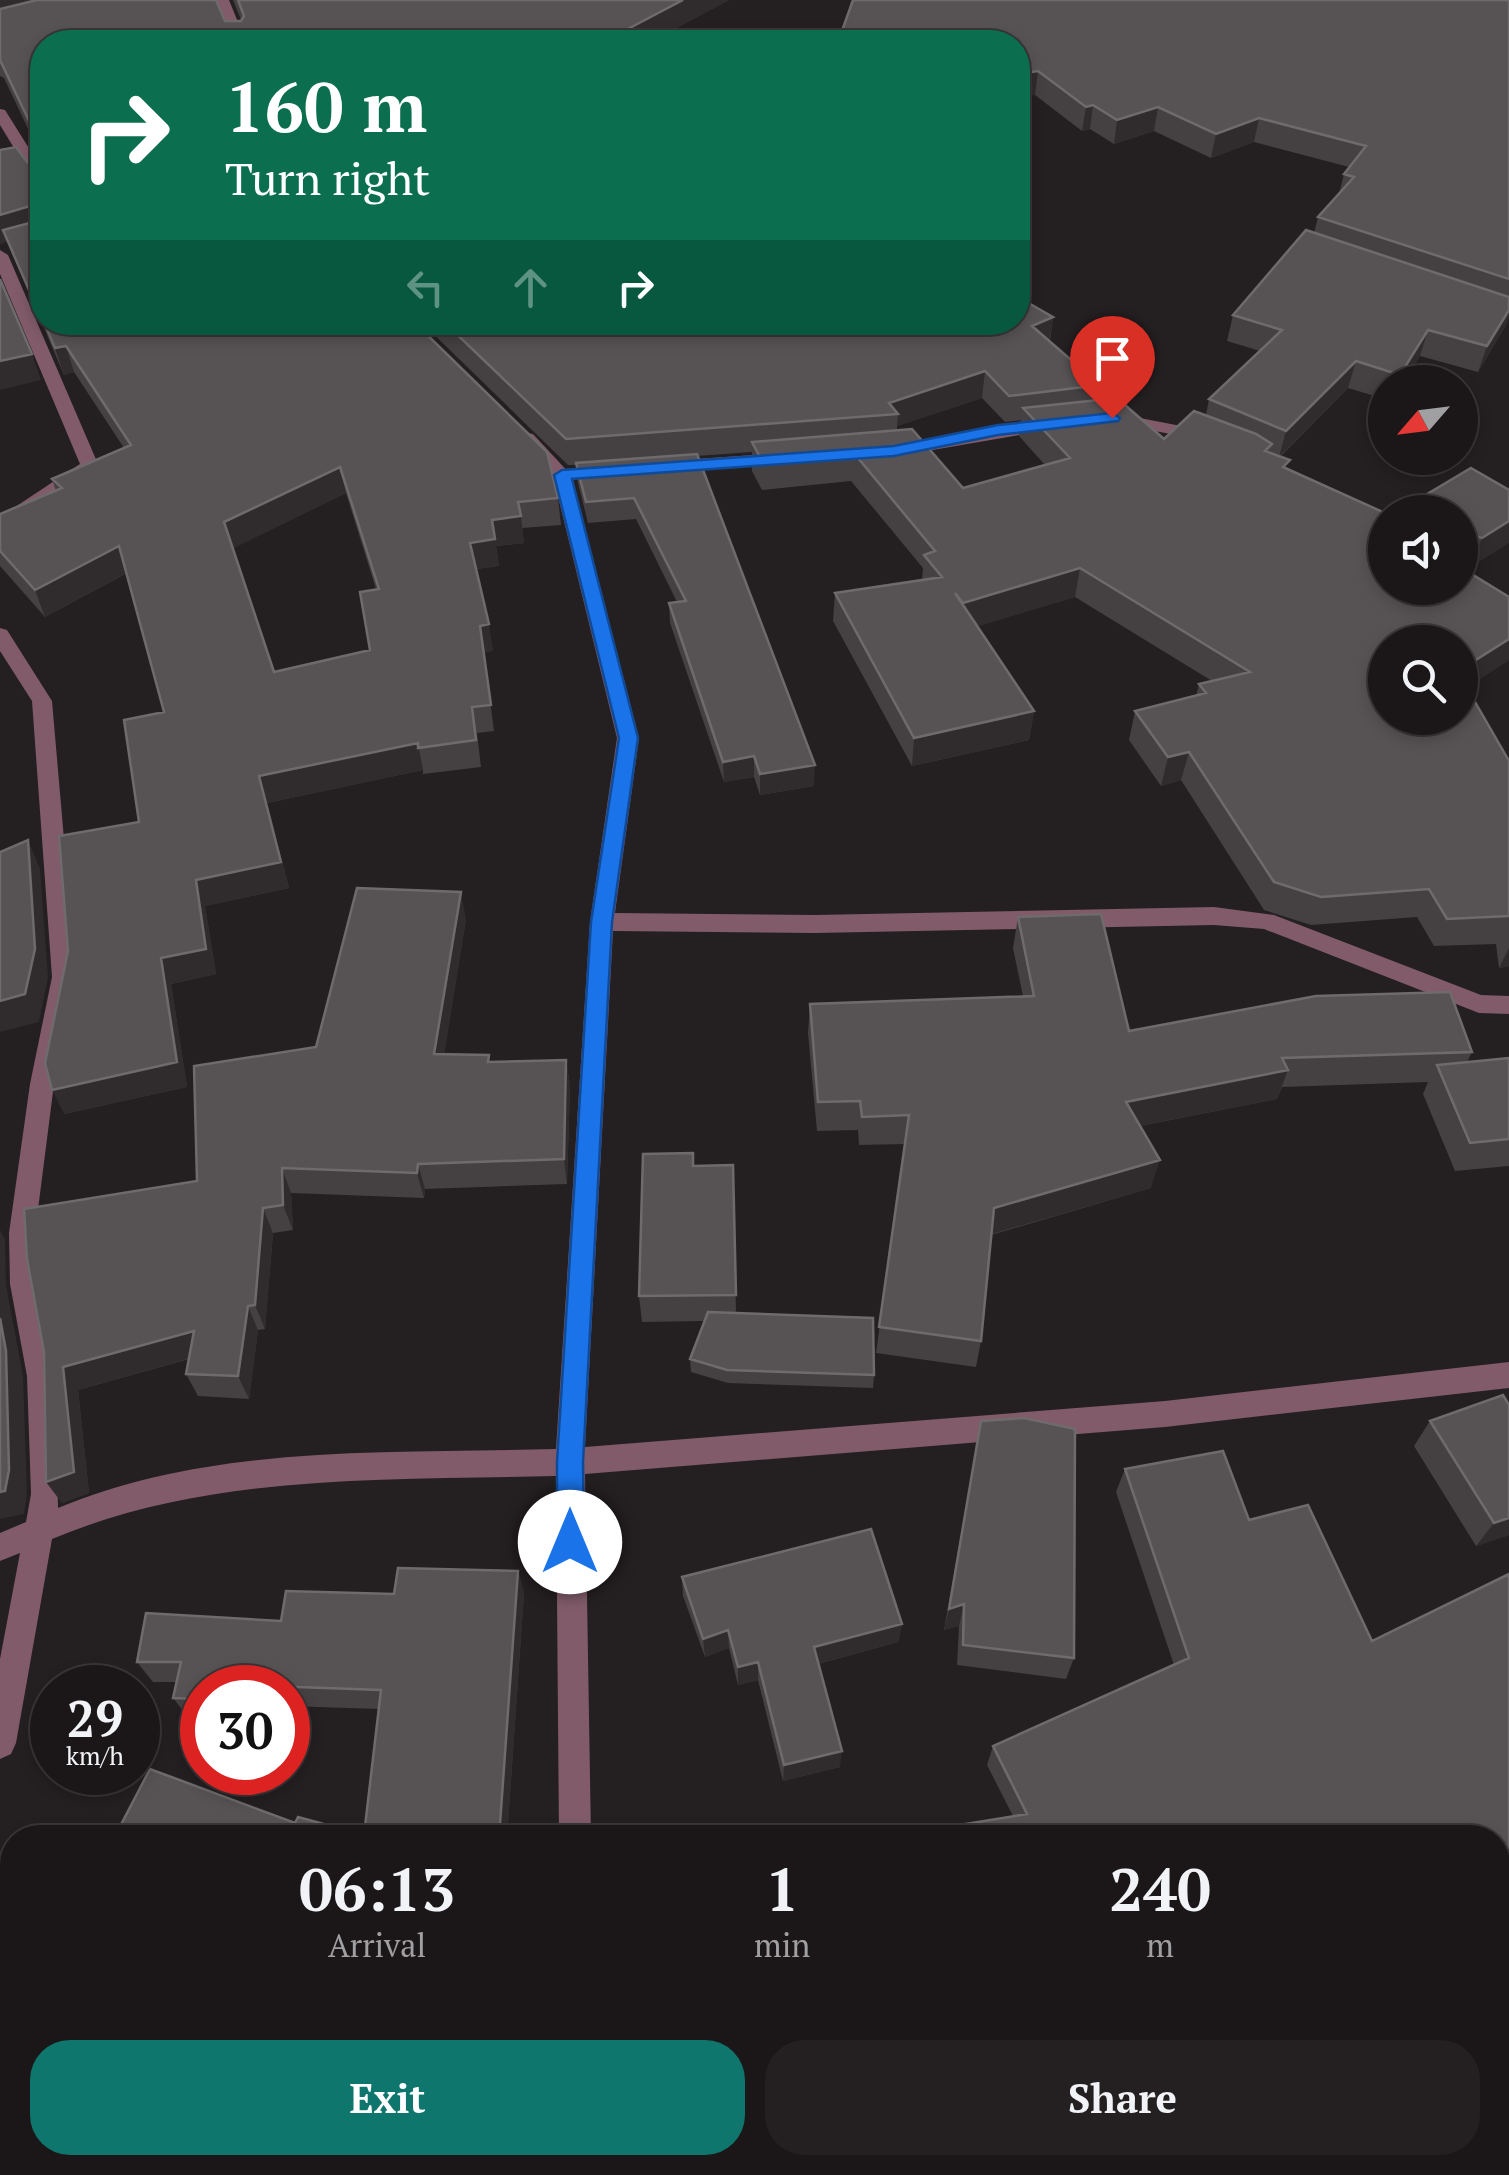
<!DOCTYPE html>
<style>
body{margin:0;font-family:"PT Serif",serif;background:#242022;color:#f1f3f6;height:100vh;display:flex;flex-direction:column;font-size:38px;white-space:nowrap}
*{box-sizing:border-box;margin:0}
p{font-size:32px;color:#a09fa2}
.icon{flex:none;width:55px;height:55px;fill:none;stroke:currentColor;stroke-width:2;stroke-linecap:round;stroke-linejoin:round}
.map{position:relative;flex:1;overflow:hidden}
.panel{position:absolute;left:0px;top:1825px;width:1510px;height:350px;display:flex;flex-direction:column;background:#1b1719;border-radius:40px 40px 0 0;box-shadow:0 5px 15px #0003,0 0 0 2px #393638}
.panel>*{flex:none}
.top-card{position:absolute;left:30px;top:30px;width:1000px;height:305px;border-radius:40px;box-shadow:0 5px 15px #0003,0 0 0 2px #393638;background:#0b6e4f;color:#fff;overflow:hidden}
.needle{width:65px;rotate:242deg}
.controls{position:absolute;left:1368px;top:365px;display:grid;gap:20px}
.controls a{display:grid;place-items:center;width:110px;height:110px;border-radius:50%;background:#1b1719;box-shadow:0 5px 15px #0003,0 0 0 2px #393638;font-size:50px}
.speed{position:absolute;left:30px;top:1665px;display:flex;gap:20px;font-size:50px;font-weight:700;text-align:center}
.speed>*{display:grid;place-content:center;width:130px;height:130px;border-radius:50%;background:#1b1719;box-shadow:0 5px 15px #0003,0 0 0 2px #393638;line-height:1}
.speed small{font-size:25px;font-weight:400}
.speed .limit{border:15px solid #d22;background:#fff;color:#111}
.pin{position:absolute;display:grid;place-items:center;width:85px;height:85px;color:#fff;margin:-102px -42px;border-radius:50% 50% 50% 0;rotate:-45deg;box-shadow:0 0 10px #0007}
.pin .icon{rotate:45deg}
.me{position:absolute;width:110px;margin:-55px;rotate:0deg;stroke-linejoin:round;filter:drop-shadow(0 0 8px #0008)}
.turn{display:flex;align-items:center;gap:35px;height:210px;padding:0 30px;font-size:45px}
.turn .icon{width:130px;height:130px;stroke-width:2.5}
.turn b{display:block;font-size:70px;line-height:85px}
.lanes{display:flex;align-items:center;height:95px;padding:0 30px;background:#0003;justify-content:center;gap:50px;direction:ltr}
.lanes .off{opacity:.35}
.eta{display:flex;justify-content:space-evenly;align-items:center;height:170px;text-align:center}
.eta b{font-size:60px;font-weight:600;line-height:70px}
.primary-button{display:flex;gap:20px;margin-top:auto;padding:20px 30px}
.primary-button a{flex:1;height:115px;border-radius:40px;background:#0f766e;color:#fff;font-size:40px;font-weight:600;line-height:115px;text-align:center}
.primary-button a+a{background:#242022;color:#f1f3f6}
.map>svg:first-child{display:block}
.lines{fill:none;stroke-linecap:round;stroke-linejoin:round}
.minor{fill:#815b6a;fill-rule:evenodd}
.wall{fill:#454042;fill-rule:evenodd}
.shaded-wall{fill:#302b2d}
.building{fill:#575354;stroke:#6f6b6c;stroke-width:2.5;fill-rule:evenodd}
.route{fill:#1a73e8;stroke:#114b97;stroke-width:2.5}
</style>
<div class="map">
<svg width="1509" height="2175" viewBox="0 0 1509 2175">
<rect width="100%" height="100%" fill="#241f21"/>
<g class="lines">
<path class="minor" d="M215,0H229L246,42H232Z
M0,109L5,110L42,169V186L36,184L0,125Z
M0,250L8,255L98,464L91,477L0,531V517L80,464L0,274Z
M1114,413L1207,431L1216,436L1207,441L1108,422V414Z
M1054,419L1060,420V428L892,457L883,451L892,445Z
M527,433L533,434L571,475L639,738L615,913L815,915L1214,907L1274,915L1481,995L1509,996V1014L1479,1013L1264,929L1214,925L815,933L613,931L585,1447L1165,1401L1509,1362V1388L1165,1427L585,1474L591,1838H559L556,1476C386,1481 212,1472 52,1539L16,1743L11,1754L0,1759V1659L20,1553L0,1561V1533L26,1522L31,1494L27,1376L10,1284L9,1233L30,1084L52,977L32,701L0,651V628L7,630L52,701L76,977L54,1084L35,1233L38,1284L55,1376L58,1508C214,1443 390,1454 556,1449L590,922L617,738L553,476L518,438Z
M782,453L791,459L789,463L667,473L658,467L667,461Z
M593,2162H629L630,2175H594Z"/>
</g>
<path class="wall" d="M0,0L225,21L241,20L233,0H729L650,42H42V322H414L558,498L561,525L522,528L524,543L496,546L499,566L476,569L493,651L484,652L494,731L477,733L481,767L423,774V770L267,803L289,888L205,906L216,974L171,984L187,1087L64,1114L139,822L164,712L127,573L45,617L0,566V514L56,491L52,479L124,448L74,372L64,375L7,241L0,244V150L27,162L38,161V150L4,78L0,76ZM346,493L376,589L370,650L274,672L233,548Z
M1509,0V317L1506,325L1478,372L1420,356L1403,382H1385V399L1348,388L1280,457L1287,469L1385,588L1509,597V660L1467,687L1509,761V966L1499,968L1496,944L1434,946L1417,917L1311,925L1264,910L1181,780L1161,786L1129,740L1135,711L1196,696L1199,684L1212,681L1075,597L977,626L1034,711L1029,740L912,766L833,621L835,593L922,580L923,568L851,481L762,490L752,471V452L697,456L814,786L760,795L754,777L724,782L670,623L669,603L677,602L636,519L588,523L578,483L576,465H568L421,322H1018L1053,317L1050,341L1100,385L1097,400L1164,439L1206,415L1209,399L1260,351L1227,341L1233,315L1314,233L1318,217L1339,194L1344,174L1349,167L1254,142L1211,158L1154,131L1114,144L1090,129L1082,131L1035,95L1018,42ZM982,398L1005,422L1021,420L1019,436L1045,465L963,488L897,430V426Z
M1509,490L1471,567L1461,564L1460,512Z
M1018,917L1129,1031L1472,1052L1467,1062L1509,1058V1166L1455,1171L1423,1094L1428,1082L1282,1087L1277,1099L1140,1126L1151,1188L991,1235L981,1341L976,1367L876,1353L905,1144L859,1145L858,1130L817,1131L808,1033L810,1004L1023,996L1013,948Z
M466,919L444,1054L490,1062L566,1060L570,1086L567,1184L425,1189L424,1198L291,1193L293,1230L273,1233L265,1329L258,1330L249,1399L198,1396L186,1374L189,1359L78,1390L89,1493L62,1503L44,1352L316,1047Z
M733,1165L736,1313L874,1375L873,1388L728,1383L691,1372L690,1359L704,1321L642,1322L639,1296L694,1166Z
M981,1421L1074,1658L1066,1679L957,1665L959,1626L944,1630Z
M1430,1421L1509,1535L1476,1546L1414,1446Z
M1223,1451L1249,1520L1308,1505L1372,1641L1509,1574V2168L1497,2175H1143L1137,2162H1498V1838H879L1013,1816L987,1765L993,1746L1174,1665L1116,1492L1125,1469Z
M518,1571L524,1593L507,1838H114L295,1823L364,1835L379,1709L288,1706V1688H202V1718L188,1717L173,1698L177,1682H153L137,1662L281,1621L394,1594Z
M682,1577L902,1624L898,1642L818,1664L840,1767L783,1781L758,1680L738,1685L729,1648L705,1657L683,1596Z"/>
<path class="shaded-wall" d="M0,0H91L0,21Z
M683,0H729L650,42H603Z
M1038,71L1035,95L1018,98V74Z
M1093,105L1090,129L1082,131L1086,107Z
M1158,107L1154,131L1114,144L1117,120Z
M1259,118L1254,142L1211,158L1216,134Z
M33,205L41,230H3L7,241L0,244V215Z
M1509,310V317L1506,325L1478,372L1487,346Z
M1053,317L1049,343L1032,326Z
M1428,330L1420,356L1403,382H1397L1400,375Z
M66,346L74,372L64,375L55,348Z
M32,354L41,380L0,390V361Z
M1356,361L1348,388L1279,457L1286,431Z
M985,371L982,398L897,426L898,414L889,403Z
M340,467L346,493L232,549L224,522Z
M521,516L524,543L496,546L499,566L474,569L470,543L492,520Z
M1509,521V543L1471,567L1482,538Z
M119,546L128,572L45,617L35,590Z
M1467,548L1460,566V552Z
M1080,568L1075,597L960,632L963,603Z
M489,624L493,651L484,652L494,731L480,626Z
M1509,639V660L1460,692V670Z
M1034,711L1029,740L912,766L914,738Z
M418,743L423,770L267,803L289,888L205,906L216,974L171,984L187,1087L64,1114L52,1090L161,958L196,880L259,776Z
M1189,752L1181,780L1161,786L1168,757Z
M754,756V777L724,782L723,762Z
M815,765L814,786L760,795V774Z
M28,840L40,869L48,977L39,1022L0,1032V1001Z
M461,892L466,919L440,1080L434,1054Z
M1509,948V966L1499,968Z
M566,1060L570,1086L567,1184L564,1159Z
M1288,1070L1277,1099L1118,1130L1126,1102Z
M1160,1160L1151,1188L988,1235L994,1208Z
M418,1164L425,1189L424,1198L417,1173Z
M282,1168L291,1193L293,1230L283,1205Z
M263,1208L273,1233L265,1329L255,1305Z
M0,1230L5,1239L6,1285L23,1376L27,1494L24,1514L0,1519Z
M248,1306L258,1330L249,1399L238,1376Z
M194,1331L205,1354L78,1390L89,1493L62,1503L46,1482L63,1367Z
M1509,1518V1535L1476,1546L1494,1523Z
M518,1571L524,1593L507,1838H499Z
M964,1604L959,1626L944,1630L949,1609Z
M902,1624L898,1642L813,1665L814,1647Z
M728,1630L729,1648L705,1657L703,1639Z
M758,1662V1680L738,1685V1667Z
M842,1751L840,1767L783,1781L784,1765Z"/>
<path class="building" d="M37,0H216L225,21H241L244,16L238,0H683L603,42H42V320L3,230L37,221L38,208L33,205L0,215V150L16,147L27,162L38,161L39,142L0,60V9Z
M853,0H1509V279L1318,217L1354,177L1344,174L1366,146L1259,118L1216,134L1158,107L1117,120L1093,105L1086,107L1038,71L1018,74V42H838Z
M1306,230L1509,297V310L1487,346L1428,330L1400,375L1356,361L1286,431L1209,399L1282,330L1233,315Z
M0,279L32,354L0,361Z
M1018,297L1053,317L1032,326L1100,385L1009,396L985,371L889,403L898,414L566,439L444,322H1018Z
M44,322H414L547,452L558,498L518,502L521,516L492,520L495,539L470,543L489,624L480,626L491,705L472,707L476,740L418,748V743L259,776L281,862L196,880L206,949L161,958L177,1062L52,1090L45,1063L68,951L59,836L139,822L124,720L164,712L119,546L35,590L0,551V514L62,488L52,479L131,445L66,346L55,348ZM340,467L379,589L360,592L370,650L274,672L224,522Z
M1117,398L1164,439L1194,411L1256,434L1272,444L1265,451L1290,460L1283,467L1385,513V588H1460V567L1509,597V639L1460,670V642H1385V718H1460V676L1509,761V916L1447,919L1429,889L1321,897L1274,882L1189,752L1168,757L1135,711L1206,693L1199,684L1250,672L1080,568L963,603L955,593L1034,711L914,738L835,593L942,577L924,555L935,551L853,452L762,461L752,442L912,429L963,488L1070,458L1023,408Z
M697,454L815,765L760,774L754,756L723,762L669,603L686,601L634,498L586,502L576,463Z
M1471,468L1509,490V521L1482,538L1468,534L1467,548L1460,552V512H1397Z
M28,840L35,949L25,994L0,1001V852Z
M357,888L461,892L434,1054L489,1055L488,1062L566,1060L564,1159L418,1164L417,1173L282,1168L283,1205L263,1208L255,1305L248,1306L238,1376L186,1374L194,1331L63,1367L74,1472L46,1482L44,1352L27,1259L24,1209L197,1181L194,1066L316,1047Z
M1101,914L1129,1031L1316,996L1450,992L1472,1052L1282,1058L1288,1070L1126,1102L1160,1160L994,1208L981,1341L879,1327L909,1115L862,1117L860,1101L818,1102L810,1004L1034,996L1018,917Z
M1509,1058V1139L1470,1143L1437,1065Z
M693,1153V1166L733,1165L736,1295L639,1296L643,1154Z
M708,1312L873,1318L874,1375L727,1370L690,1359Z
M0,1318L6,1351L9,1470L5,1491L0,1492Z
M1503,1395L1509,1405V1518L1494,1523L1430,1421Z
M1024,1418L1075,1429L1074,1658L963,1645L964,1604L949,1609L981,1421Z
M1223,1451L1249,1520L1308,1505L1372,1641L1509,1574V2168L1497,2175H1159L1152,2162H1498V1838H879L1027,1814L993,1746L1189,1658L1125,1469Z
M871,1529L902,1624L814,1647L842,1751L784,1765L758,1662L738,1667L728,1630L703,1639L682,1577Z
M398,1568L518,1571L499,1838H114L150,1769L295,1823L298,1817L364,1835L381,1690L242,1685V1688H202V1699L173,1698L181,1662H137L146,1613L281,1621L286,1591L394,1594Z
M656,2162H774L775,2175H656Z"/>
<path class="route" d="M1112,413L1120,418L1118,421L998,435L894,456L572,479L638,738L612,922L583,1462L584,1542L580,1551L570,1554L561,1551L557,1542V1462L591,922L619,738L554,475L562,470L894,446L998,425Z"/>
</svg>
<div class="controls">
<a><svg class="needle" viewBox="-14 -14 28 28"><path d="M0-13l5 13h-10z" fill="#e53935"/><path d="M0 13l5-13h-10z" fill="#a09fa2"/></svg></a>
<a><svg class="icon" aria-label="sound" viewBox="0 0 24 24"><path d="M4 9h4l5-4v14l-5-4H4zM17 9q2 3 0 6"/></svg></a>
<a><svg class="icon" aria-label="search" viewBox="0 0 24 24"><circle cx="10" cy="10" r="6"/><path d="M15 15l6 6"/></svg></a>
</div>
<div class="speed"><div>29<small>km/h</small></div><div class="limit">30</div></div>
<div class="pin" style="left:1112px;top:418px;background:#d93025"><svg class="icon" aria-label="arrive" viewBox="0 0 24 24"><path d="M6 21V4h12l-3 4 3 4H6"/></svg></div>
<svg class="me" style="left:570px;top:1542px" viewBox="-20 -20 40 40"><circle r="19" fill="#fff"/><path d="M0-13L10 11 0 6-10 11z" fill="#1a73e8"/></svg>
<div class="top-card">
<div class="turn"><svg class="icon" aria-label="right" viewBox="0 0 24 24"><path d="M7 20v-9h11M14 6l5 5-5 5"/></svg><div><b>160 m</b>Turn right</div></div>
<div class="lanes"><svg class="icon off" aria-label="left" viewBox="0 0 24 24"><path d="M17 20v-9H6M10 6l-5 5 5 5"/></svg><svg class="icon off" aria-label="ahead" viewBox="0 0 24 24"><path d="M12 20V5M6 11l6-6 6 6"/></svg><svg class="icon" aria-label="right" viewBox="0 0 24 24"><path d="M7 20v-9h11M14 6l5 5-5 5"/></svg></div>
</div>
<section class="panel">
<div class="eta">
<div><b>06:13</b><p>Arrival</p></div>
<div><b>1</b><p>min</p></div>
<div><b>240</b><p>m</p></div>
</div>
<div class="primary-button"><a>Exit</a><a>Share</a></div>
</section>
</div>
